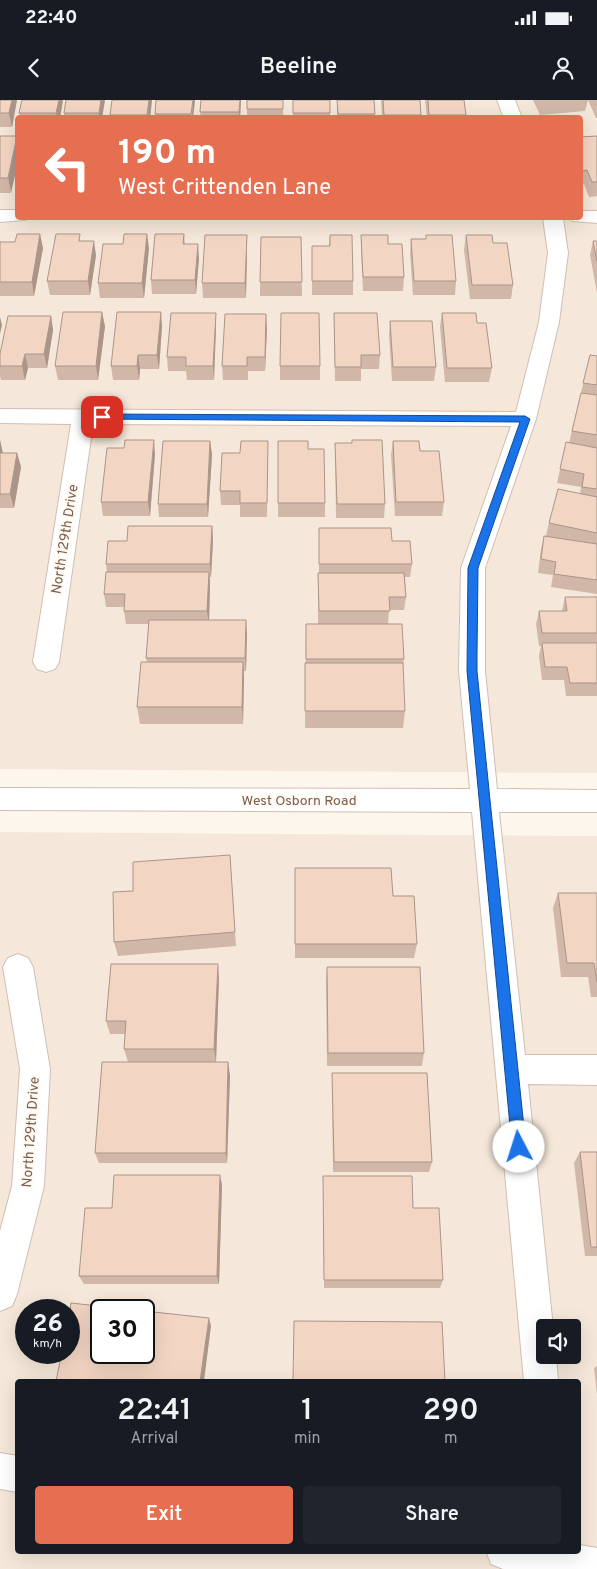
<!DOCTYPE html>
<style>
body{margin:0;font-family:Overpass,sans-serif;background:#20242c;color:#f1f3f6;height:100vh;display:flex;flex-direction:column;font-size:19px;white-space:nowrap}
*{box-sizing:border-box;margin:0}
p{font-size:16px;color:#9ea1a6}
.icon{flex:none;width:28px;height:28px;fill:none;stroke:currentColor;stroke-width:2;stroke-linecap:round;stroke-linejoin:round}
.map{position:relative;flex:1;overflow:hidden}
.side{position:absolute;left:15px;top:1279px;width:566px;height:175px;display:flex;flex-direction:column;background:#171b24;border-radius:5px;box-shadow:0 5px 20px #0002}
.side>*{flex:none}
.hud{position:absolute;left:15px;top:15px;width:568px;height:105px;border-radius:5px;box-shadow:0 5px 20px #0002;background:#e76f51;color:#fff;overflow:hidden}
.fabs{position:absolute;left:536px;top:1219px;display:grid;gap:10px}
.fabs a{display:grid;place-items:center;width:45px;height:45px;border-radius:5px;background:#171b24;box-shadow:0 5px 20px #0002;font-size:25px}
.speed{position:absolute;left:15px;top:1199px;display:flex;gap:10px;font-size:25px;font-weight:700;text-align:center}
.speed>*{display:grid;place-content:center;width:65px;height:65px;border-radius:50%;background:#171b24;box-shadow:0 5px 20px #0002;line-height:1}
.speed small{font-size:12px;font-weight:400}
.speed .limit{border:2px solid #111;border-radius:8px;background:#fff;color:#111}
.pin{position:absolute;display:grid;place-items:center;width:42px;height:42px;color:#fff;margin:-21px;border-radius:10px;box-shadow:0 2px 8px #0006}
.me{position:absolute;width:55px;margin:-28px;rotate:355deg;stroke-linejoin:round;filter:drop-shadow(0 0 4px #0008)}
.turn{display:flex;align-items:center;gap:18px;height:105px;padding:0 20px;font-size:22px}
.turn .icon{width:65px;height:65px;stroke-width:2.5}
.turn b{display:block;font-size:35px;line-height:42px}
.eta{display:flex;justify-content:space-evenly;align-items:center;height:85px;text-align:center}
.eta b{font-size:30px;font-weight:600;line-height:35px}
.cta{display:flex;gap:10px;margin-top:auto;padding:10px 20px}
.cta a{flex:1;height:58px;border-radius:5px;background:#e76f51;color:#fff;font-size:20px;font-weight:600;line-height:58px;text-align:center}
.cta a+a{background:#20242c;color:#f1f3f6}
.status{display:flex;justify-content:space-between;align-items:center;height:35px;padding:0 25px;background:#171b24;direction:ltr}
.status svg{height:14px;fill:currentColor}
header{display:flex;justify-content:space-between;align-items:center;height:65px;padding:0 20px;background:#171b24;font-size:22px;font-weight:600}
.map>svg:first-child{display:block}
.residential{fill:#f5e8da;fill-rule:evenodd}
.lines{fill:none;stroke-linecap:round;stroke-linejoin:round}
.minor-casing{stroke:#d1beb0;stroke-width:2}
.minor{fill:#fff;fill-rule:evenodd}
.wall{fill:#d1b7a8}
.shaded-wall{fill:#aa9588}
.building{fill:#f3d5c3;stroke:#aa9588}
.route{fill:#1a73e8;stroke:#114b97}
.labels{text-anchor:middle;stroke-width:4.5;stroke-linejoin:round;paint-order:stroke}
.street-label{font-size:14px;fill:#7a5c4d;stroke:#fffaf3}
</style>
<div class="status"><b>22:40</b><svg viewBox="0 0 49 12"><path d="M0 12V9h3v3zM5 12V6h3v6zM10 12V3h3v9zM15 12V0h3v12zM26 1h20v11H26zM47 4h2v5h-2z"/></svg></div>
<header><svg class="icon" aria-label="back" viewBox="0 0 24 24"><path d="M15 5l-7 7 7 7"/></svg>Beeline<svg class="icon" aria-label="person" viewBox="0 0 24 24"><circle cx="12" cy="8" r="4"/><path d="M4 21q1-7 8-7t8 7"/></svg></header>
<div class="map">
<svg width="597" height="1469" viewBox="0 0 597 1469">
<rect width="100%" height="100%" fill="#fdf6ec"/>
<path class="residential" d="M0,0H597V673L0,669ZM18,18H580V118H18Z
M0,732L597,736V1469H0ZM26,1210H69V1252H26ZM101,1210H144V1252H101ZM545,1228H572V1255H545ZM18,1281H579V1451H18Z"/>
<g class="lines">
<g class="minor-casing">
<path id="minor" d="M497,0H515L522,18H504Z
M0,110H18V118H27L25,120L0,122Z
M580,111H597V123L573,121L571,118H580Z
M543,118H563L568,153L559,222L536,319L485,468V571L497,689L597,690V712H499L525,955H597V985L528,984L553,1228H545V1255H556L558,1281H524L472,712L0,710V688L470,689L459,571L461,468L511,326L93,324L59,562L55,569L46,572L37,569L33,562L71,324L0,323V309L516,312L539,222L548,153Z
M18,854L28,858L33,867L50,969L44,1086L17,1194L12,1206L0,1211V1131L12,1086L20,969L3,867L8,858Z
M0,1353L18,1356V1392L0,1389Z
M579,1445L597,1448V1469H503L491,1464L486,1451H579Z"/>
</g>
<use href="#minor" class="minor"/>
</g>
<path class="wall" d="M0,0H17L12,27H0Z
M22,0H63L60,18H20L19,13Z
M105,0L102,18H64V13Z
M112,0H152L150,18H110Z
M195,0L193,18H155V14Z
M201,0H241L240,18H200Z
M283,0V18H247V9Z
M293,0H330V18H293Z
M337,0H374L375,18H337Z
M381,0H420L421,18H382Z
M425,0H464L466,18H427Z
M533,0H588L585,11L540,15Z
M588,0H597V18H596Z
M0,36L11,93H0Z
M597,36V96L589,97L584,84L580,85V37Z
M184,134L185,144L199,158L196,194H152L151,180Z
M247,135V150L246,198H203L202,183Z
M330,135L353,181V195H312V146H329Z
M361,135L388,144L404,177L403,191H363L361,150Z
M426,135L456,181L455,195H413L410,153L411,139H426Z
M466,135L493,143L513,185L511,199H470L464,150Z
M301,137L302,196H260V182Z
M81,141L96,155L90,195H50L47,181Z
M593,141H597V193L590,155Z
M0,142L43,148L34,196H0Z
M123,144L149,148L144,198H100L98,183Z
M334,213L380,255L379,269H361V281H335Z
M442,213L477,223L492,268L489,282H445L440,227Z
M51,216L53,230L47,268H28L25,280H1L0,276V254Z
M390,221L436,267L434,281H392L389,235Z
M105,226L98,280H58L55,266Z
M162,226L159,269H140L139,280H113L111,266Z
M216,227L214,280H187L186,271H168L167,257Z
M267,228L265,271H248V280H223L222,266Z
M590,255L597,256V494L551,487L553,475L538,473L541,449L544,436H546L549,423L580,394L581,387L557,383L566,342L569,343Z
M280,266H320V280H280Z
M0,340L3,353H17L21,367L14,408H0Z
M210,341L212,355L208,417H159L158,404Z
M393,341L420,351L444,402L442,416H395L391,355Z
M335,343L385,404L384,418H336Z
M308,349L325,403V417H278V403Z
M240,353L268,355L267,417H240V405H221L220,391Z
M155,354L150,416H103L101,402Z
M212,426L213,440L211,477H210V485L209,520L247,533L246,571H244L243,624H140L137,607L147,562L146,558L149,524H126L124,511V507H106L104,494L107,472L106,464L127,441Z
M319,428L392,441L412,464L410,477H405L406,497L404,510H389L388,524L404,559L403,568L405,611L403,628H305L306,524H318V473H319Z
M565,497H597V596H566L564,580H542L539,556L541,546H539L536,524L539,511H562Z
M295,768L393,796L417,844L414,858H295Z
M231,771L236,846L118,856L114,842L133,791Z
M558,793H597V897H591L588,877H561L553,808Z
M327,867L424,953L422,966H327L326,880Z
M219,878L216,962H128L124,949L125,934H110L106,921Z
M332,973L432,1062L429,1072H333L332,985Z
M230,975L227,1063H99L95,1053Z
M580,1052H597V1156H585L574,1063Z
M323,1076L413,1108L443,1180L440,1188H324Z
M222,1085L219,1184H84L79,1176L112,1108Z
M597,1266V1294L594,1268Z"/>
<path class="shaded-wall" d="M12,0H17L12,27L9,13Z
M59,0H63L60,18H57L56,13Z
M101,0H105L102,18H99V13Z
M149,0H152L150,18H148Z
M193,0H195L193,18H192Z
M240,0H241L240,18H239V12Z
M17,36L18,62L11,93L8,78Z
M40,134L43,148L34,196L32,182Z
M147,134L149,148L144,198L142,183Z
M247,135V150L246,198L245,183Z
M94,141L96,155L90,195L88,181Z
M198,144L199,158L196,194L195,180Z
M102,212L105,226L98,280L96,266Z
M161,212L162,226L159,269L157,255Z
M216,213V227L214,280L213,266Z
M266,214L267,228L265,271V257Z
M51,216L53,230L47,268L44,254Z
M0,217L2,225L0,234Z
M25,254L28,268L25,280L22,266Z
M138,255L140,269L139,280L137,266Z
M0,340L3,354L0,362Z
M154,340L155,354L150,416L148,402Z
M210,341L212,355L208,417L207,404Z
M17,353L21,367L14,408L10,394Z
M212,426L213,440L211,477L210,464Z
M209,472L210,485L209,524L207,511Z
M246,520L247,533L246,571L245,558Z
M243,562L244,579L243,624L242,607Z
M218,864L219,878L216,962L214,949Z
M228,962L230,975L227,1063L226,1053Z
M220,1075L222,1085L219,1184L217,1176Z
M209,1218L211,1226L204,1281H200Z"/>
<path class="building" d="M0,0H12L9,13H0Z
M22,0H59L56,13H19Z
M66,0H101L99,13H64Z
M112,0H149L147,15H110Z
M156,0H193L191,14H155Z
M201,0H240L239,12H200Z
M247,0H283V9H247Z
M293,0H330V13H293Z
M337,0H374L375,14H338Z
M383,0H420L421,15H384Z
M428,0H464L466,15H429Z
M0,36H17L8,78H0Z
M597,36V82H592L587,70L580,71V37Z
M17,134H40L32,182H0V142H15Z
M56,134H80L79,141H94L88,181H47Z
M124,134H147L142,183H98L103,144H123Z
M155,134H184L183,144H198L195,180H151Z
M205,135H247L245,183H202Z
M330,135H352L353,181H312V146H330Z
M361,135H388V144H402L404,177H363Z
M426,135H452L456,181H414L411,139H426Z
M466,135H492L493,143H507L513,185H472Z
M261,137H301L302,182H260Z
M593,141H597V161Z
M63,212H102L96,266H55Z
M117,212H161L157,255H138L137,266H111Z
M171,213H216L213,266H186V257H167Z
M281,213H319L320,266H280Z
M334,213H377L380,255H361V267H335Z
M442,213H476L477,223H486L492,268H447Z
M225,214H266L265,257H247V266H222Z
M8,216H51L44,254H25L22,266H0V254Z
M390,221H432L436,267H393Z
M590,255L597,256V285L583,283Z
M581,293L597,295V335L572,331Z
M125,340H154L148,402H101L107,348H124Z
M352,340H382L385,404H337L335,343H352Z
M163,341H210L207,404H158Z
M241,341H268L267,403H240V391H220L222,353H240Z
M278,341H308V349H324L325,403H278Z
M393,341H419L420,351H439L444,402H396Z
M566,342L597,348V389L582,387L584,374L560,369Z
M0,353H17L10,394H0Z
M558,389L597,397V433L549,423Z
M128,426H212L210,464H106L108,441H127Z
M319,428H391L392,441H410L412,464H319Z
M544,436L597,444V480L554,474L556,462L541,459Z
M106,472H209L207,511H124L125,494H104Z
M318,473H404L406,497H389L390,511H319Z
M565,497H597V533H542L539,511H567Z
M149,520H246L245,558H146Z
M306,524H402L404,559H306Z
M542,543H597V583H570L567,567H545Z
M141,562H243L242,607H137Z
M305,563H403L405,611H305Z
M230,755L235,832L114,842L113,792L133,791V762Z
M295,768H391L393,796H414L417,844H295Z
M558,793H597V882L594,863H567Z
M111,864H218L214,949H124L126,921H106Z
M327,867H420L424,953H328Z
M102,962H228L226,1053H95Z
M332,973H427L432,1062H334Z
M580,1052H597V1147H591Z
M114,1075H220L217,1176H79L85,1108H112Z
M323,1076H412L413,1108H439L443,1180H324Z
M71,1203L134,1210H101V1252H144V1211L209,1218L200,1281H56L62,1252H69V1217Z
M294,1221L442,1222L445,1281H293Z"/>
<path class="route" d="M102,314L525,316L530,319L478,468L477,554V571L490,700L526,1047L524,1051L519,1053L514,1051L512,1047L467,571L468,468L520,322L99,319V315Z"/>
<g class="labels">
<g class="street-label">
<text transform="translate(64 439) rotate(-81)" y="5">North 129th Drive</text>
<text x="299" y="705">West Osborn Road</text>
<text transform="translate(30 1032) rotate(-86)" y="5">North 129th Drive</text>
</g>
</g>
</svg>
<div class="fabs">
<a><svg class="icon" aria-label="sound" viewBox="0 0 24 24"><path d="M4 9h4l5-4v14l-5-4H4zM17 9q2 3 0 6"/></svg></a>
</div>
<div class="speed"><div>26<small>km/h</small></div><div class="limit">30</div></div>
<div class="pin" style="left:102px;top:317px;background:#d93025"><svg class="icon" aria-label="arrive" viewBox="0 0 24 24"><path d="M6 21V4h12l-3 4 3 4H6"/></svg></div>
<svg class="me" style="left:519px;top:1047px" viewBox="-20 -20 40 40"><circle r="19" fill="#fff"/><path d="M0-13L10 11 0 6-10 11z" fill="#1a73e8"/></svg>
<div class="hud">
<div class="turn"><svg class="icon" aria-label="left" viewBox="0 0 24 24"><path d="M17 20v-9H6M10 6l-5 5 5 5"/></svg><div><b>190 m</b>West Crittenden Lane</div></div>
</div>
<section class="side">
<div class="eta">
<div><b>22:41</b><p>Arrival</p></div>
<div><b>1</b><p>min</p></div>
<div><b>290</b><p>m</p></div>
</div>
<div class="cta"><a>Exit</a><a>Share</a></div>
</section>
</div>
